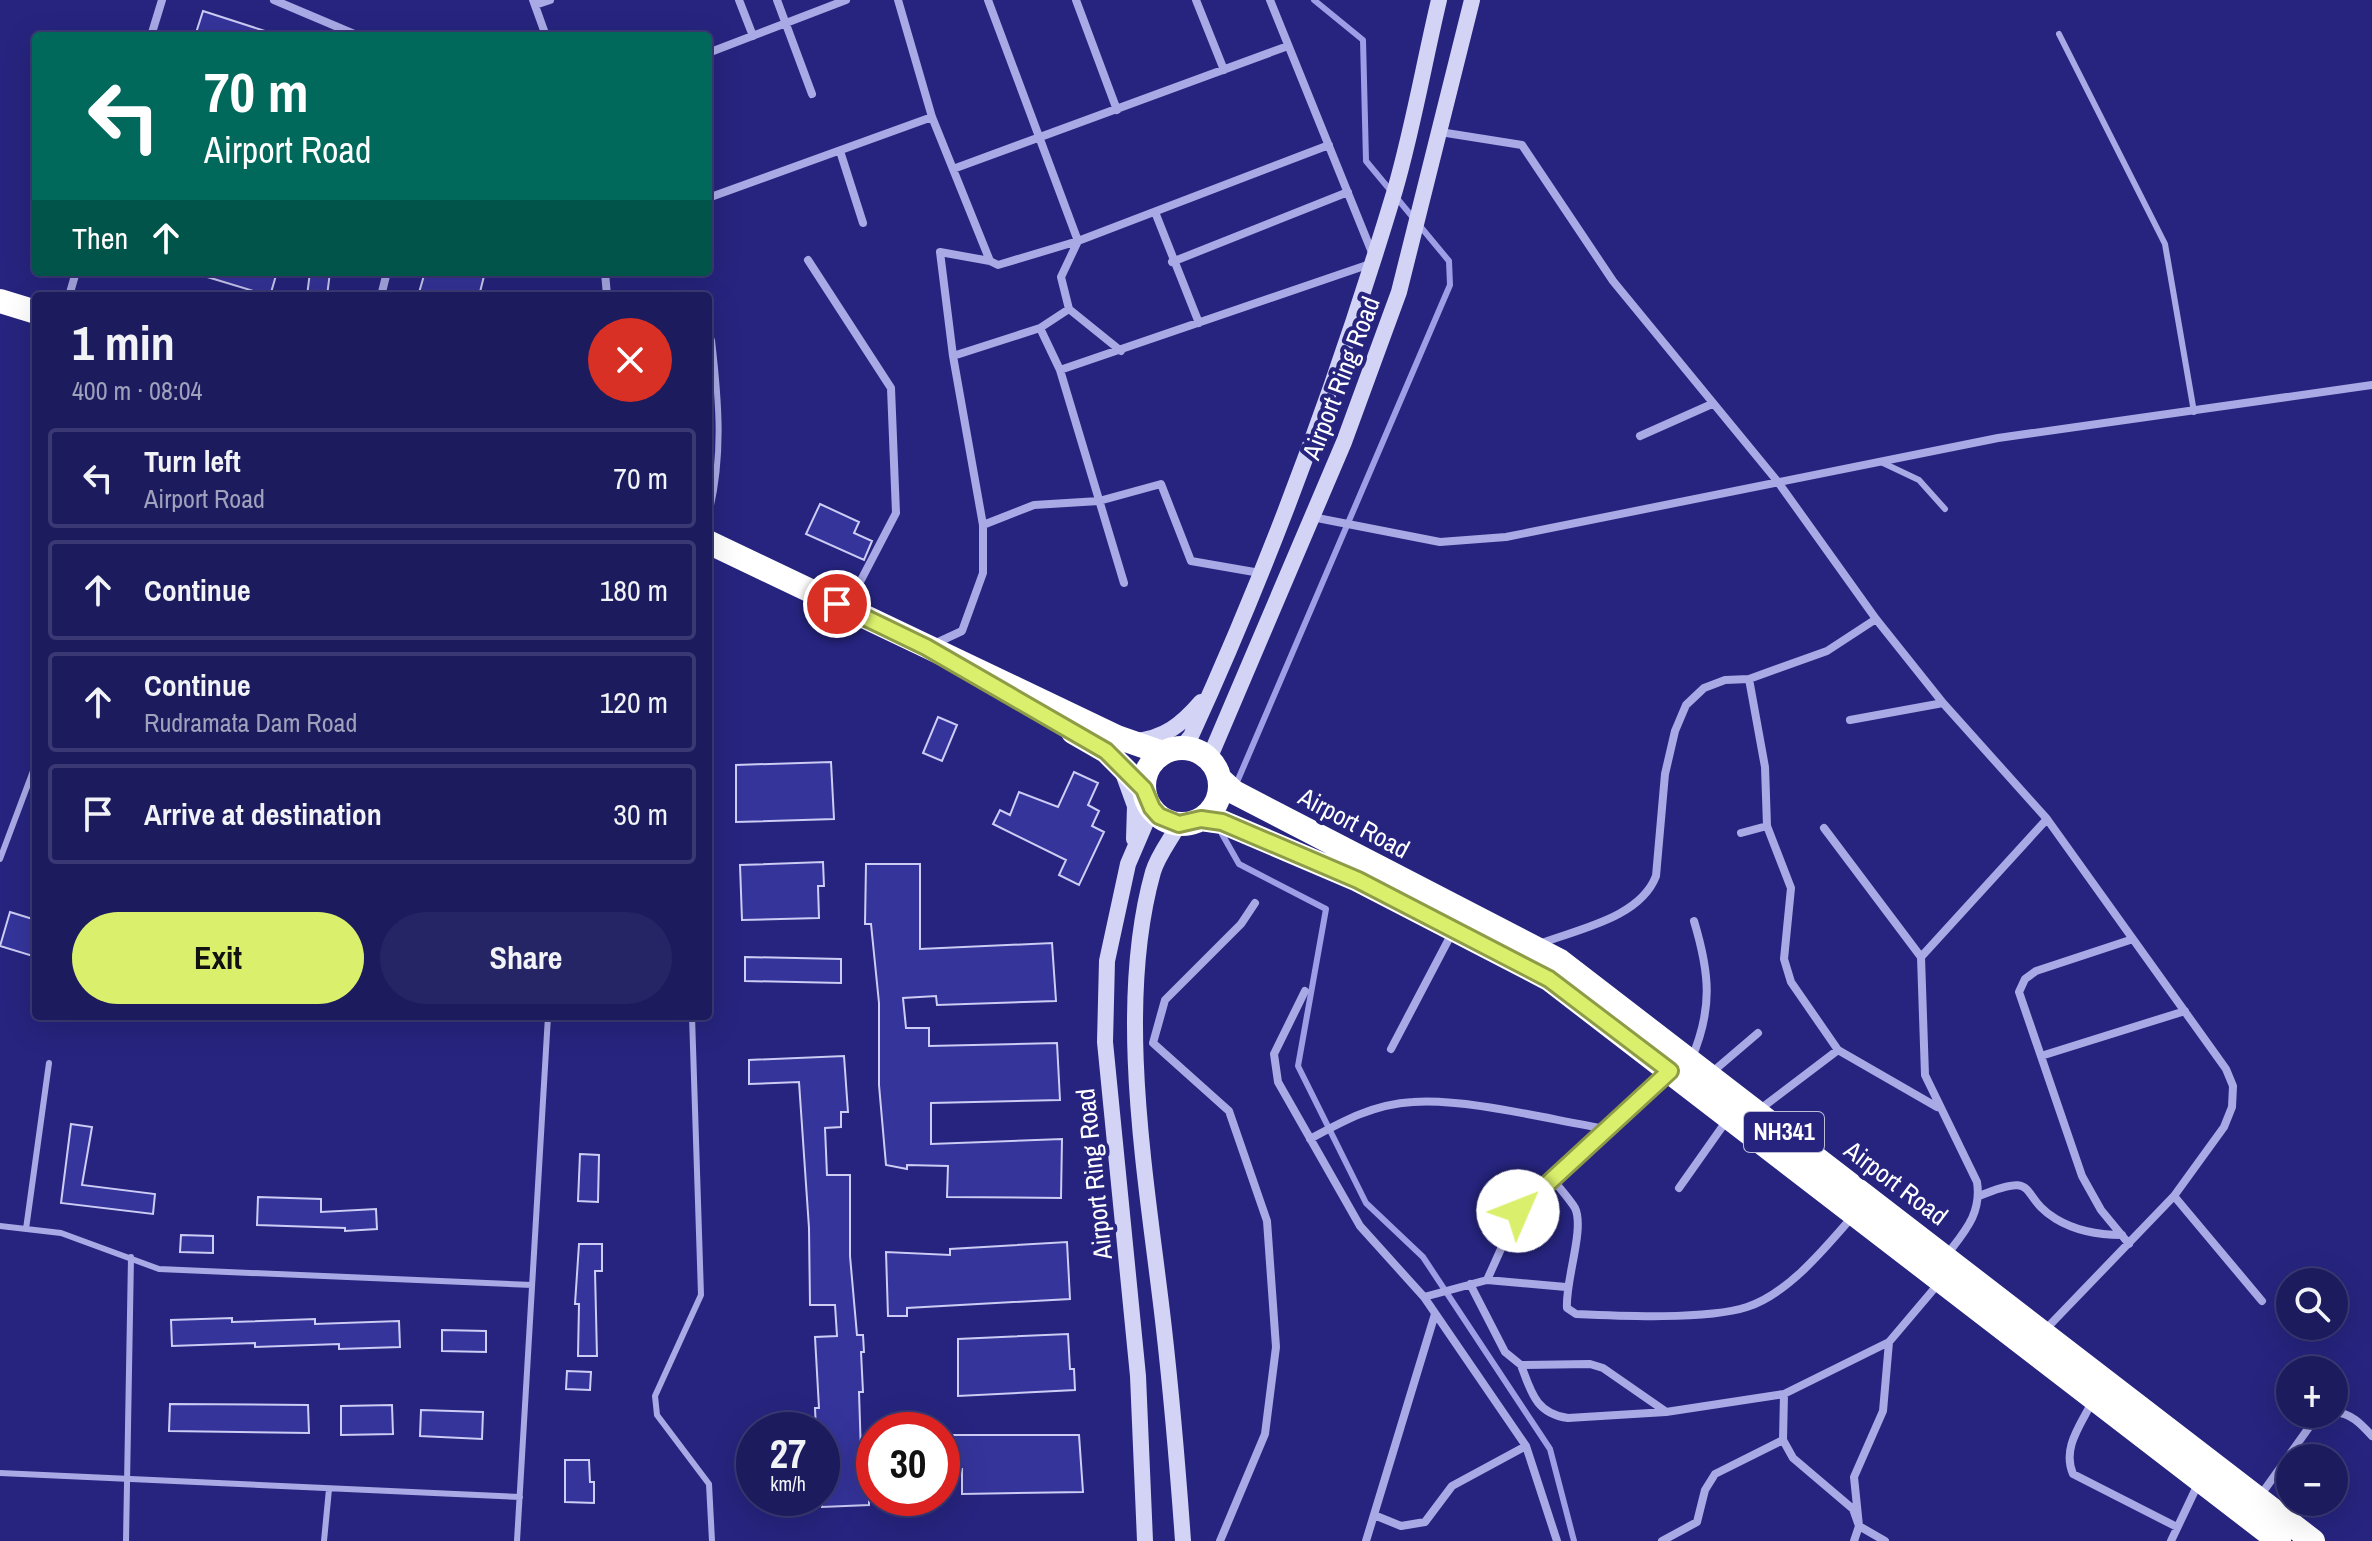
<!DOCTYPE html>
<meta charset="utf-8">
<style>
body{margin:0;font-family:"Archivo Narrow",sans-serif;background:#252464;color:#f1f3f6;height:100vh;display:flex;flex-direction:column;font-size:30px;white-space:nowrap}
*{box-sizing:border-box;margin:0}
p{font-size:26px;color:#a0a1bc}
.icon{flex:none;width:44px;height:44px;fill:none;stroke:currentColor;stroke-width:2;stroke-linecap:round;stroke-linejoin:round}
.map{position:relative;flex:1;overflow:hidden}
.details{position:absolute;left:32px;top:292px;width:680px;height:728px;display:flex;flex-direction:column;background:#1c1b5e;border-radius:8px;box-shadow:0 8px 32px #0002,0 0 0 2px #3a3973}
.details>*{flex:none}
.top-card{position:absolute;left:32px;top:32px;width:680px;height:244px;border-radius:8px;box-shadow:0 8px 32px #0002,0 0 0 2px #3a3973;background:#00695c;color:#fff;overflow:hidden}
.fabs{position:absolute;left:2276px;top:1268px;display:grid;gap:16px}
.fabs a{display:grid;place-items:center;width:72px;height:72px;border-radius:50%;background:#1c1b5e;box-shadow:0 8px 32px #0002,0 0 0 2px #3a3973;font-size:40px}
.speed{position:absolute;left:736px;top:1412px;display:flex;gap:16px;font-size:40px;font-weight:700;text-align:center}
.speed>*{display:grid;place-content:center;width:104px;height:104px;border-radius:50%;background:#1c1b5e;box-shadow:0 8px 32px #0002,0 0 0 2px #3a3973;line-height:1}
.speed small{font-size:20px;font-weight:400}
.speed .limit{border:12px solid #d22;background:#fff;color:#111}
.pin{position:absolute;display:grid;place-items:center;width:68px;height:68px;color:#fff;margin:-34px;border:4px solid #fff;border-radius:50%;box-shadow:0 2px 8px #0007}
.me{position:absolute;width:88px;margin:-44px;rotate:46deg;stroke-linejoin:round;filter:drop-shadow(0 0 6px #0008)}
.turn{display:flex;align-items:center;gap:28px;height:168px;padding:0 40px;font-size:36px}
.turn .icon{width:104px;height:104px;stroke-width:2.5}
.turn b{display:block;font-size:56px;line-height:68px}
.then{display:flex;align-items:center;height:76px;padding:0 40px;background:#0003;gap:16px;font-size:30px}
.round{display:grid;place-items:center;flex:none;width:84px;height:84px;border-radius:42px;background:#252464}
.headline{display:flex;align-items:center;justify-content:space-between;height:136px;padding:0 40px}
h1{font-size:48px;font-weight:700;line-height:60px}
.button{display:flex;gap:16px;margin-top:auto;padding:16px 40px}
.button a{flex:1;height:92px;border-radius:48px;background:#daf06d;color:#111;font-size:32px;font-weight:700;line-height:92px;text-align:center}
.button a+a{background:#252464;color:#f1f3f6}
ul{padding:0;list-style:none}
li{display:flex;align-items:center;gap:24px;height:100px;margin:0 16px 12px;padding:0 24px;border:4px solid #3a3973;border-radius:8px}
li div{flex:1}
li b{display:block;font-size:30px}
li em{font-style:normal}
.map>svg:first-child{display:block}
.lines{fill:none;stroke-linecap:round;stroke-linejoin:round}
.stream{stroke:#9d9ee6;stroke-width:6}
.building{fill:#35349b;stroke:#ccccf5;stroke-width:2}
.lane{stroke:#a9a9e6;stroke-width:6}
.street{stroke:#a9a9e6;stroke-width:8}
.secondary{stroke:#d3d3f5;stroke-width:16}
.highway{stroke:#fff;stroke-width:24}
.route-casing{stroke:#8e9c47;stroke-width:20}
.route{stroke:#daf06d;stroke-width:14}
.labels{text-anchor:middle;stroke-width:8;stroke-linejoin:round;paint-order:stroke}
.shield{fill:#26247e;stroke:#bebdd8;stroke-width:2}
.shield-label{font-size:24px;font-weight:bold;fill:#fff}
.street-label{font-size:26px;fill:#fff;stroke:#26247e}
</style>
<div class="map">
<svg width="2372" height="1541" viewBox="0 0 2372 1541">
<rect width="100%" height="100%" fill="#26247e"/>
<g class="lines">
<path class="stream" d="M1237,782L1450,285L1449,261L1366,161L1363,40L1314,0
M1222,834L1239,864L1326,909L1298,1066L1366,1203L1423,1257L1550,1449L1574,1541"/>
</g>
<path class="building" d="M203,11L271,33L270,36H195Z
M205,272H277L270,296L204,276Z
M310,272H330L327,296H307Z
M425,272H485L479,296H418Z
M820,504L859,522L854,533L872,541L864,560L806,534Z
M938,717L957,725L942,761L923,753Z
M831,762L834,819L736,822V765Z
M1074,772L1098,783L1088,805L1099,811L1092,826L1104,832L1079,885L1059,875L1066,860L993,824L1000,810L1010,815L1019,792L1058,807Z
M823,862L824,886H818L819,918L742,920L740,865Z
M866,864H920V949L1052,943L1056,1001L937,1005L936,996L903,998L906,1028H929V1046L1057,1043L1060,1100L931,1103V1144L1062,1139L1061,1198L947,1197L948,1166L907,1165V1169L886,1165L879,1085V1003L871,924H865Z
M10,912L36,920V957L0,946Z
M745,957L841,959V983L745,981Z
M844,1056L848,1112H841V1127L825,1128L827,1175H850V1256L857,1335H863L864,1352H861L863,1392H859L862,1484L869,1483V1505L822,1507V1430H816L815,1408H819L815,1337L837,1336L835,1305H810L809,1228L799,1082L749,1084V1060Z
M71,1124L92,1127L82,1185L155,1194L153,1214L61,1203Z
M580,1154L599,1155L598,1202L578,1201Z
M258,1197L321,1199V1212L376,1209L377,1229L345,1231V1228L257,1225Z
M181,1235L213,1236V1253L180,1252Z
M1067,1242L1070,1299L907,1308V1316H888L886,1252L950,1255V1249Z
M579,1244H602V1271H595L597,1356H578L579,1304H575Z
M232,1318V1322L315,1319V1324L399,1321L400,1347L339,1349V1344L255,1347V1343L172,1346L171,1320Z
M442,1330L486,1331V1352L442,1351Z
M1068,1334L1070,1369H1074L1075,1390L958,1396V1339Z
M567,1371L591,1372L590,1390L566,1389Z
M170,1404L308,1405L309,1433L169,1431Z
M392,1405L393,1434L341,1435V1406Z
M421,1410L483,1412L482,1439L420,1436Z
M942,1435H1079L1083,1492L962,1494V1469L942,1470Z
M565,1460H589L590,1482H594V1503L565,1502Z"/>
<g class="lines">
<path class="lane" d="M2059,34L2165,244L2194,412
M1881,462L1919,480L1945,509
M708,518C724,458 719,401 712,340
M0,859L36,763
M692,1016L701,1295L655,1396L657,1415L709,1484L712,1541
M0,1226L61,1233L159,1269L532,1285
M26,1229L49,1063
M0,1473L520,1497
M126,1541L131,1257
M324,1541L329,1489
M517,1541L548,1016"/>
<path class="street" d="M274,0L359,36
M533,0L546,36
M739,0L753,36
M777,0L812,94
M898,0L932,117L990,261
M988,0L1078,241L1061,277L1069,309L1121,351
M1076,0L1117,110
M1196,0L1224,70
M1270,0L1373,255
M535,5L550,0
M151,36L162,0
M708,53L846,0
M1440,132L1522,145L1613,281L1778,482L1876,619L1943,703
M840,151L863,223
M953,169L1288,46
M708,198L932,117
M1155,212L1199,323
M808,260L891,388L896,513L848,605
M1172,262L1348,192
M605,272L607,296
M69,296L76,272
M381,296L387,272
M1040,328L1060,370L1124,583
M953,356L1040,328L1069,309
M1060,370L1370,264
M1640,436L1712,404
M1312,517L1440,542L1506,537L1998,438L2372,385
M983,525L1034,505L1099,501L1161,484L1191,561L1260,573
M934,644L962,631L983,573V525L953,356L940,252L990,261L998,265L1078,241L1329,145
M1850,720L1943,703L2047,819L1921,957L1925,1075L1977,1182C1982,1214 1964,1232 1946,1256
M1767,826L1791,888L1784,959L1791,982L1838,1050L1937,1107
M1824,828L1921,957
M1741,833L1767,826L1765,767L1749,679
M1539,944C1578,929 1640,918 1656,876L1665,774L1675,731L1686,705L1704,688L1725,680L1749,679L1827,651L1876,619
M1305,991L1274,1054L1278,1082L1360,1226L1424,1297L1526,1446L1557,1541
M1391,1049L1452,933
M2041,1056L2185,1011
M1691,1060C1713,1009 1710,974 1694,921
M1710,1074L1758,1033
M1759,1110L1838,1050
M1310,1139C1343,1121 1374,1104 1413,1102C1467,1098 1551,1120 1607,1129
M1552,1178C1559,1188 1569,1198 1575,1208C1585,1229 1565,1281 1567,1308L1576,1314C1619,1316 1707,1320 1747,1307C1788,1294 1826,1247 1853,1216
M1679,1188L1727,1120
M1979,1196C2042,1170 2017,1196 2056,1219C2076,1231 2099,1235 2122,1235
M2174,1196L2262,1301
M2129,1244L2101,1210L2082,1176L2019,992L2025,979L2036,971L2133,939
M1487,1280L1566,1287
M1470,1284L1505,1352L1521,1365L1590,1364L1603,1368L1665,1411
M1424,1297L1487,1280L1518,1211L1666,1074
M2044,1331L2174,1196L2224,1127L2232,1107L2233,1086L2226,1069L2047,819
M1521,1365C1531,1392 1536,1414 1568,1418L1666,1412L1784,1394L1889,1342L1939,1283
M1784,1394L1783,1440L1793,1458L1853,1509L1859,1526L1885,1541
M2092,1402C2080,1426 2062,1448 2073,1474L2177,1527
M2334,1412C2351,1413 2361,1424 2372,1436
M2260,1496L2310,1426L2327,1414
M1374,1515L1401,1526L1425,1522L1452,1486L1526,1446
M1220,1541L1265,1434L1276,1347L1267,1221L1229,1111L1153,1043L1165,1000L1241,924L1255,903
M1366,1541L1435,1314
M1662,1541L1697,1522L1705,1490L1715,1474L1783,1440
M1854,1541L1859,1526L1854,1477L1883,1411L1889,1342
M2171,1541L2198,1484"/>
<path class="secondary" d="M1134,741C1164,739 1182,724 1201,702
M1182,747L1191,736C1272,559 1339,376 1395,190C1413,128 1424,63 1439,0
M1209,759L1344,442L1399,292L1472,0
M1123,773L1135,806L1134,839
M1179,824C1171,839 1158,855 1153,872C1114,1011 1148,1187 1164,1329C1172,1400 1178,1471 1183,1541
M1145,1541L1138,1376L1105,1042L1107,961L1128,864L1152,808"/>
<path class="highway" d="M0,301L36,312
M708,542L1117,737L1163,753
M1073,732L1106,751L1144,789
M1144 786a38 38 0 1 1 76 0a38 38 0 1 1-76 0Z
M1220,779L1234,792L1560,961L2313,1541
M1201,819L1222,822L1358,880L1549,979L2279,1541"/>
</g>
<g class="lines">
<g class="route-casing">
<path id="route" d="M837,604L926,647L1106,751L1144,789L1152,808L1159,816L1179,824L1201,819L1222,822L1358,880L1549,979L1670,1071L1518,1211"/>
</g>
<use href="#route" class="route"/>
</g>
<g class="labels">
<rect class="shield" x="1744" y="1112" width="80" height="40" rx="6"/>
<g class="shield-label">
<text x="1784" y="1140">NH341</text>
</g>
<g class="street-label">
<text transform="translate(1341 378) rotate(-69)" y="9">Airport Ring Road</text>
<text transform="translate(1354 823) rotate(28)" y="9">Airport Road</text>
<text transform="translate(1094 1174) rotate(-96)" y="9">Airport Ring Road</text>
<text transform="translate(1896 1183) rotate(37)" y="9">Airport Road</text>
</g>
</g>
</svg>
<div class="fabs">
<a><svg class="icon" aria-label="search" viewBox="0 0 24 24"><circle cx="10" cy="10" r="6"/><path d="M15 15l6 6"/></svg></a>
<a>+</a>
<a>−</a>
</div>
<div class="speed"><div>27<small>km/h</small></div><div class="limit">30</div></div>
<div class="pin" style="left:837px;top:604px;background:#d93025"><svg class="icon" aria-label="arrive" viewBox="0 0 24 24"><path d="M6 21V4h12l-3 4 3 4H6"/></svg></div>
<svg class="me" style="left:1518px;top:1211px" viewBox="-20 -20 40 40"><circle r="19" fill="#fff"/><path d="M0-13L10 11 0 6-10 11z" fill="#daf06d"/></svg>
<div class="top-card">
<div class="turn"><svg class="icon" aria-label="left" viewBox="0 0 24 24"><path d="M17 20v-9H6M10 6l-5 5 5 5"/></svg><div><b>70 m</b>Airport Road</div></div>
<div class="then">Then<svg class="icon" aria-label="ahead" viewBox="0 0 24 24"><path d="M12 20V5M6 11l6-6 6 6"/></svg></div>
</div>
<section class="details">
<div class="headline"><div><h1>1 min</h1><p>400 m · 08:04</p></div><a class="round" style="background:#d93025;color:#fff"><svg class="icon" aria-label="close" viewBox="0 0 24 24"><path d="M6 6l12 12M18 6L6 18"/></svg></a></div>
<ul>
<li><svg class="icon" aria-label="left" viewBox="0 0 24 24"><path d="M17 20v-9H6M10 6l-5 5 5 5"/></svg><div><b>Turn left</b><p>Airport Road</p></div><em>70 m</em></li>
<li><svg class="icon" aria-label="ahead" viewBox="0 0 24 24"><path d="M12 20V5M6 11l6-6 6 6"/></svg><div><b>Continue</b></div><em>180 m</em></li>
<li><svg class="icon" aria-label="ahead" viewBox="0 0 24 24"><path d="M12 20V5M6 11l6-6 6 6"/></svg><div><b>Continue</b><p>Rudramata Dam Road</p></div><em>120 m</em></li>
<li><svg class="icon" aria-label="arrive" viewBox="0 0 24 24"><path d="M6 21V4h12l-3 4 3 4H6"/></svg><div><b>Arrive at destination</b></div><em>30 m</em></li>
</ul>
<div class="button"><a>Exit</a><a>Share</a></div>
</section>
</div>
